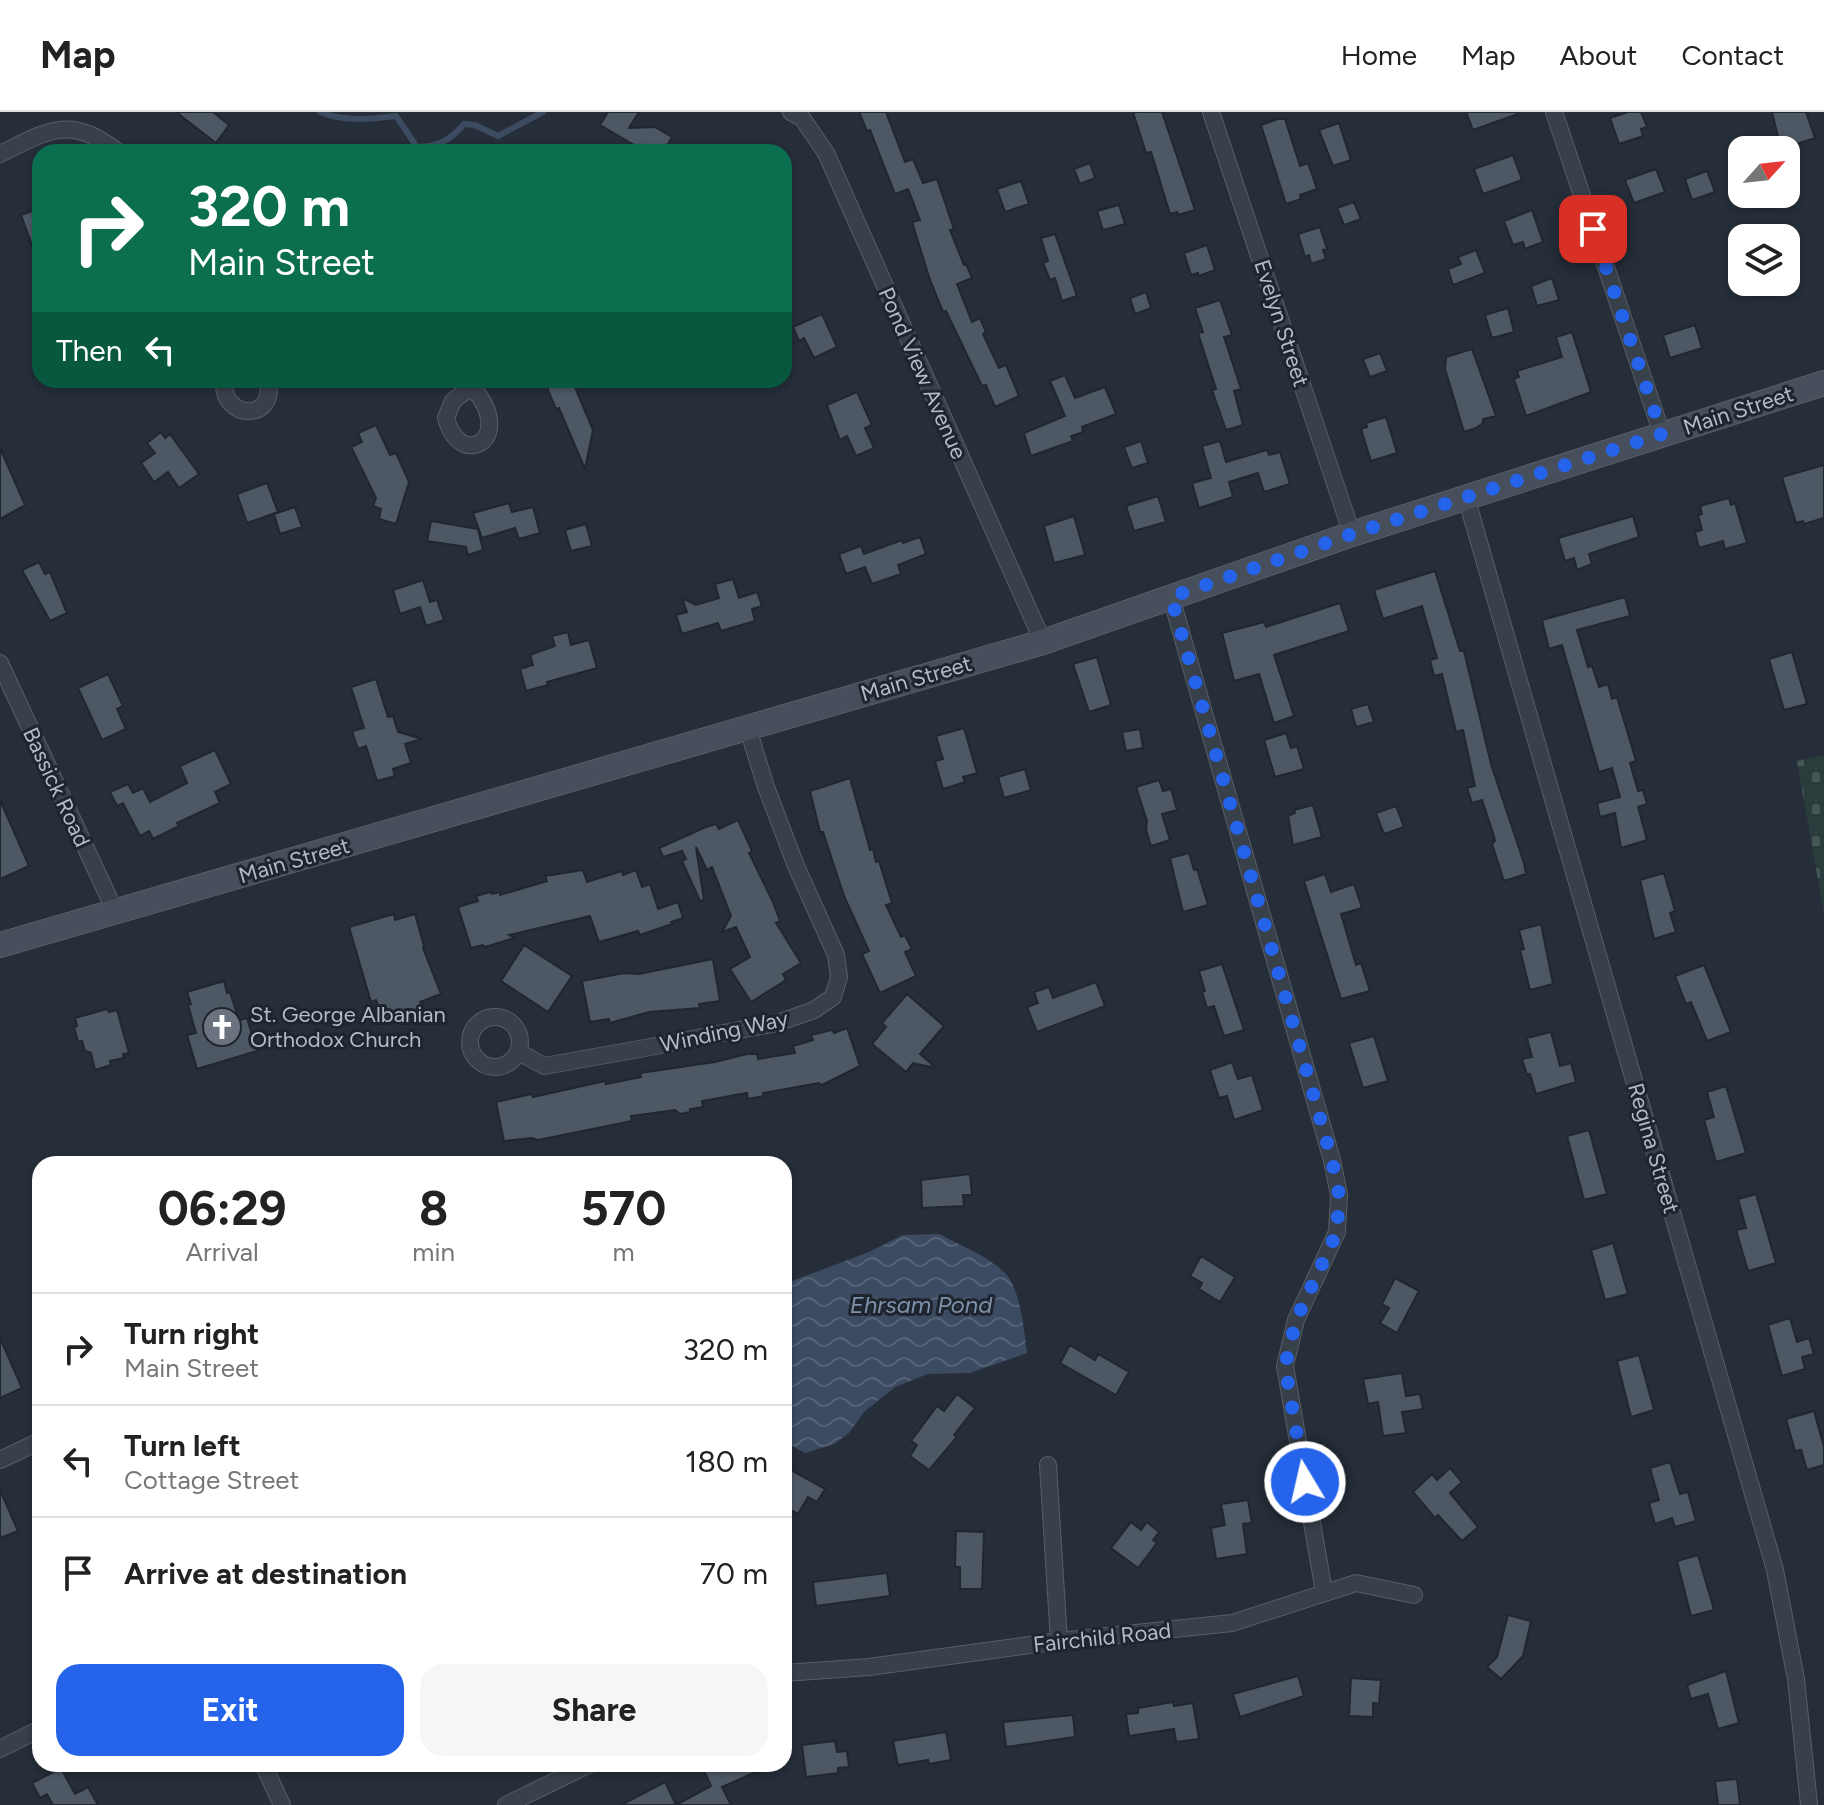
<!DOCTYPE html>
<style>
body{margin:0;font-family:Figtree,sans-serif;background:#f6f6f6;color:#222;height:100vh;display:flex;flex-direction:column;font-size:30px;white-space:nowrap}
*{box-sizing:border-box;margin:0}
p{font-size:26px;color:#767676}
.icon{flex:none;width:44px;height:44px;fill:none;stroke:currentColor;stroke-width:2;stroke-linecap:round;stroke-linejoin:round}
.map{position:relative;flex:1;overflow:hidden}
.details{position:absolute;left:32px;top:1044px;width:760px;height:616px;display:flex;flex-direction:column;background:#fff;border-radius:24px;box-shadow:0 2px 6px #0004}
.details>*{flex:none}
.banner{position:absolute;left:32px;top:32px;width:760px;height:244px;border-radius:24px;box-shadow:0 2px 6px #0004;background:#0b6e4f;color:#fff;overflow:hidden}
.needle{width:52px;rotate:63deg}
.fabs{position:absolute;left:1728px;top:24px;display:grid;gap:16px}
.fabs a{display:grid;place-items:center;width:72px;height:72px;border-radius:16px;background:#fff;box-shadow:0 2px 6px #0004;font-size:40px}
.pin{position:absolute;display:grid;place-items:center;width:68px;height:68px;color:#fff;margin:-34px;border-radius:16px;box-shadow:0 4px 12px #0006}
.me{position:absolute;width:88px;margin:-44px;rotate:351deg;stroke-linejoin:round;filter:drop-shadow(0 0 6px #0008)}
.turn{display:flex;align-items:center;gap:28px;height:168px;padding:0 24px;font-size:36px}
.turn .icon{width:104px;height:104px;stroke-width:2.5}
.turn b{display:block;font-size:56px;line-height:68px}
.then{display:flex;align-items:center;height:76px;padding:0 24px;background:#0003;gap:16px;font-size:30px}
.eta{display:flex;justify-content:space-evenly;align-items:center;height:136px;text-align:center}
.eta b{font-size:48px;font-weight:700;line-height:56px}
.button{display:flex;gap:16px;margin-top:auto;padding:16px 24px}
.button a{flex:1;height:92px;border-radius:24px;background:#2563eb;color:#fff;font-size:32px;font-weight:700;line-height:92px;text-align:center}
.button a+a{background:#f6f6f6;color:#222}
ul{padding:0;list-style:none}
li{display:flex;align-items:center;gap:24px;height:112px;padding:0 24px;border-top:2px solid #e0e0e0}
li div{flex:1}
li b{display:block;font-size:30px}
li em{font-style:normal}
header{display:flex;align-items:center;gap:48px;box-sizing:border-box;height:112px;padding:0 40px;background:#fff;border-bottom:2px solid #e0e0e0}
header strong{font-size:38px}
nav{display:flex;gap:44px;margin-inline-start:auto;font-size:28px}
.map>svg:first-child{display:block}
.cemetery{fill:url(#cemetery-stones)}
.water{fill:url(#water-waves)}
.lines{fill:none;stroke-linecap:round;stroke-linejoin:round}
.stream{stroke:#3c4b61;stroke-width:6}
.building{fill:#4e5865;stroke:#202731;stroke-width:2}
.street-casing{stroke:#575e68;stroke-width:18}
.secondary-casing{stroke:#575e68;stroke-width:26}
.street{stroke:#38404a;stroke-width:16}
.secondary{stroke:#474f5c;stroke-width:24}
.route{stroke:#2563eb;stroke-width:14;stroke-dasharray:0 25.2}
.labels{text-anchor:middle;stroke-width:6;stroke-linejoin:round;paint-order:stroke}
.street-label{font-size:22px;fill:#b4bbc5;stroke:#1e252f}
.poi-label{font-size:22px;fill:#b4bbc5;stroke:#1e252f;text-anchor:start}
.water-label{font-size:24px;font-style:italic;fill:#7e91aa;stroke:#1e252f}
</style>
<header>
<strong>Map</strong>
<nav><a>Home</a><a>Map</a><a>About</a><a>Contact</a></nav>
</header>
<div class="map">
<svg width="1824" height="1693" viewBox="0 0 1824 1693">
<defs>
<pattern id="cemetery-stones" width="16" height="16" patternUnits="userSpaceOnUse" patternTransform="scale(2)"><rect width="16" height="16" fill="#2a3c3c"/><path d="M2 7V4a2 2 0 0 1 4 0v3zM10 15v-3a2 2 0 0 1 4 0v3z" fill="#465657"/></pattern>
<pattern id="water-waves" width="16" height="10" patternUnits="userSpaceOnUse" patternTransform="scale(2)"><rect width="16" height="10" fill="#3c4b61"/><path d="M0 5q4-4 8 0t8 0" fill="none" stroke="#566376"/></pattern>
</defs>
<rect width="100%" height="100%" fill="#252e39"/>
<path class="cemetery" d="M1824,643V802L1797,649Z"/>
<path class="water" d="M939,1122C960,1133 988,1144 1005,1161C1021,1178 1024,1219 1027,1241L970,1261L928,1262L895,1275L864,1300L849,1321L834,1332L805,1341L787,1331L788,1320L784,1319V1172L869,1140L903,1123Z"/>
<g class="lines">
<path class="stream" d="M320,0C344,10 371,7 396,4L417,35C437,35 451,28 464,12L475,13L498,24L543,0"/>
</g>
<path class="building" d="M176,0H213L229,13L216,31Z
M608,0H639L629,16L655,15L672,25L663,40H654L643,33L641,37L600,13Z
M859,0H886L905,50L913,47L923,71L937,67L954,117L950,118L964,153L966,152L972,166L957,172L972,210L980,206L986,220L983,222L999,256L1006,253L1019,284L995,295L986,273L982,274L946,199L943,200L930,168L912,110L920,108L908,77L895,82L870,18L867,19Z
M1133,0H1162L1195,98L1178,103L1177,100L1170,102L1151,40L1146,41Z
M1466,0H1518V2L1473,18Z
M1628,0H1641L1647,15L1641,17L1643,24L1619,32L1610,6Z
M1772,0H1806L1815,26L1781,37Z
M1278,7H1285L1300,54L1308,51L1317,77L1300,83L1301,87L1286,92L1261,13Z
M1339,11L1351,48L1333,54L1319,18Z
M1513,43L1522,68L1483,82L1474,57Z
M1090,51L1095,66L1080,72L1074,57Z
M1656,57L1665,80L1634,91L1625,68Z
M1707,59L1715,80L1692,88L1685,67Z
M1021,69L1029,92L1005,100L997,77Z
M1354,90L1361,107L1344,113L1337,96Z
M1119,93L1125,112L1103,118L1097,99Z
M40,96V150H38L21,103Z
M1532,98L1543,130L1525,137L1523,130L1513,133L1504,109Z
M1320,115L1327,137L1323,138L1326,147L1311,152L1309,143L1305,145L1298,122Z
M1055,122L1077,184L1062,189L1055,166L1050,168L1043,151L1048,149L1041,126Z
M1207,133L1215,158L1199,164L1198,161L1191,163L1184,141Z
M1476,138L1485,161L1453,173L1448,157L1461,152L1458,145Z
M1552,166L1559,188L1537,194L1531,174Z
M1146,180L1151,196L1135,202L1130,186Z
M1220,188L1232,223L1224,225L1241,277L1234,279L1243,313L1226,318L1212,278L1216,277L1198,221L1203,220L1195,196Z
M1508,196L1514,220L1492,226L1485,203Z
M822,202L837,235L814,246L804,226L799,229L793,215Z
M1695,213L1702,236L1670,246L1663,223Z
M1572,220L1591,280L1526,304L1514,267L1519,265L1517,259L1562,245L1556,225Z
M1472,237L1496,304L1483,307V311L1476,316L1464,320L1445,257L1446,245Z
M1380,241L1387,259L1370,265L1363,247Z
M1065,263L1075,286L1105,275L1116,302L1082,315L1083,320L1071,324L1073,329L1031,344L1024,321L1065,304L1050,269Z
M565,268H572L593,318L585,357L559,296L556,297L547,276Z
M857,280L872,313L865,316L874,336L856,344L847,324L840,328L827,293Z
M1386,305L1397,341L1371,349L1361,317L1367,315L1366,311Z
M376,313L390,343L396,341L409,370L396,412L379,407L381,397L373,394L376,386L351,335L362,330L358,321Z
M161,320L165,326L170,322L199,362L179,376L168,360L154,370L141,351L155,341L147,331Z
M1141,329L1148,351L1132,356L1124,335Z
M1220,329L1226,350L1267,338L1269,343L1280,340L1290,372L1264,380L1258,361L1229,370L1233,385L1199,396L1192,371L1211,366L1202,334Z
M0,336L25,393L0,407Z
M1824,353V406L1804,412L1803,409L1796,411L1782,365Z
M267,371L278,400L247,411L237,382Z
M1158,384L1166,410L1134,419L1126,394Z
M1729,386L1731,393L1735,391L1747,431L1725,437L1723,429L1699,436L1695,420L1702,418L1698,403L1702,402L1700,394Z
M509,391L512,400L533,395L540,421L519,427L515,416L482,426L473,401Z
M295,395L302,415L280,422L274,402Z
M1074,404L1085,443L1054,451L1044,414Z
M1633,404L1639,425L1589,442L1592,452L1577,458L1574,446L1565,449L1558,426Z
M431,409L478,417L483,438L468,443L466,435L427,429Z
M586,412L592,434L571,439L565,418Z
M920,425L926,442L898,453L901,462L872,472L865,455L846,462L839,442L861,434L864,442L902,428L903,431Z
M39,450L45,462L50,460L67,501L50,509L22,458Z
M1435,459L1460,539H1464L1491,652L1524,751L1526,762L1504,769L1492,732L1495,729L1493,721L1482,688L1472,691L1467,676L1475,674L1463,618L1456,620L1442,562L1434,564L1430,548L1437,546L1422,494L1383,507L1374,478Z
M733,467L739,486L757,480L762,494L752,497L755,509L721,519L718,511L682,522L676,503L687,500L682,486L696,493L719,486L715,472Z
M423,468L430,490L437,488L444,508L426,514L420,495L400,502L393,478Z
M1625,485L1630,504L1577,518L1588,555L1592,554L1599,575L1608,572L1612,587L1617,585L1636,649L1630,651L1638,679L1643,678L1647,692L1638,695L1647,728L1621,736L1615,701L1600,705L1597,691L1620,685L1612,656L1599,660L1562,533L1549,537L1542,508Z
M1340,491L1349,519L1274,543L1294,604L1274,611L1259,562L1234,569L1222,521L1264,510L1266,515Z
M568,520L571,533L589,528L597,556L547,570L548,573L526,579L520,557L533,553L530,543L555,534L552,524Z
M1792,540L1807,592L1784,598L1769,547Z
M1097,545L1111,593L1089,600L1073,552Z
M108,562L123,594L117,597L126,617L102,628L78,576Z
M376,567L388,605L393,604L398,620L422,627L405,632L411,651L393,657L395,664L377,669L366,634L358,637L352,619L364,616L351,575Z
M1368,592L1374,610L1356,615L1351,597Z
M964,616L977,661L963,665L965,670L943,677L935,649L943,647L936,624Z
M1140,617L1143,636L1126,639L1122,620Z
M1286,621L1291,636L1297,634L1304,657L1275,665L1264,628Z
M215,638L231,672L215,680L220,691L177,711L179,714L153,727L149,719L140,724L123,691L117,694L110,680L128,672L133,681L143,676L150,690L187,671L180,654Z
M1025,657L1031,678L1004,686L998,665Z
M850,666L870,738L873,737L876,750L879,749L892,791L886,793L901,825L905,823L912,837L905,840L916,864L880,881L862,842L869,839L844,784L823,720H820L810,679Z
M1159,668L1163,679L1171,677L1177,698L1162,702L1170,728L1151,734L1146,718L1147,709L1136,675Z
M0,688L29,754L0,767Z
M1313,693L1322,725L1293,733L1288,704L1295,701L1294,698Z
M1396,694L1404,715L1384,722L1376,701Z
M738,708L752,739L749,741L773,790L780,809L776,811L801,851L783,862L786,868L751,890L730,857L750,845L736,815L722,820L731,804L712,755L707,758L696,735L704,788L700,789L682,749L686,747L682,739L663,745L659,736L706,715L716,712L719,717Z
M1189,741L1194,758L1197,757L1208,793L1183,800L1170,746Z
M583,758L587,770L622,759L623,763L636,758L642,775L650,772L658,797L678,790L683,806L671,810L672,812L640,823L638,819L599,830L590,804L509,823L514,826L485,835L483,833L471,836L458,795L478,789L476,784L490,780L492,782L500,780V783L547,769L545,764Z
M1664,761L1675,799L1670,801L1676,820L1654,827L1640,768Z
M1325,762L1331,780L1354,772L1362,796L1341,802L1356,853L1361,851L1370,879L1341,887L1304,769Z
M394,802L395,808L415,802L424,834L423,836L441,882L420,890L423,895L385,910L376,888L371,890L349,815Z
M1541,812L1553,872L1530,878L1520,838L1524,837L1519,818Z
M524,833L572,864L548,900L501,869Z
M713,847L720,889L699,892L700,896L649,900L610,911L609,907L590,910L582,869L624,861L639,862Z
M1222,852L1244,918L1224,924L1214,894L1207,896L1202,880L1205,879L1199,859Z
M1704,853L1731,920L1707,929L1691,890L1686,892L1675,864Z
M224,869L227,881L230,880L239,908L247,906L257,939L197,957L187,923L196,921L188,893L191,892L187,880Z
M1096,870L1105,894L1037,920L1027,895L1038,891L1034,880L1049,875L1053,886Z
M907,882L944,914L920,942L936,956L913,951L906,960L872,932L886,915L882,911Z
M107,897L109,900L117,898L129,941L123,942L124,946L110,949L111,953L95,958L91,941L85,939L82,929L78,930L74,915L77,914L75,906Z
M847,916L860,954L822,973L819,971L763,981L764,984L748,987L747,981L702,989L703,995L690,997V1000L680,1002L675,998L631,1004L632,1009L538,1028L532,1026L504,1029L496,990L532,982L533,985L605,969L606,972L641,965L640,961L715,950L747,942H757L758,947L795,941L793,934L813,928L811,923L832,918L834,921Z
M1551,920L1560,954L1571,951L1576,970L1536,982L1530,962L1527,963L1522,947L1532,945L1527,926Z
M1374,924L1388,969L1363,976L1349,931Z
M1232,950L1238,967L1252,963L1263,998L1234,1008L1227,984L1219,986L1210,958Z
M1726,974L1746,1041L1716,1050L1704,1008L1714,1005L1707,980Z
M1589,1018L1607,1082L1584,1088L1567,1024Z
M970,1062L972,1083H963L964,1094L922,1096L921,1068Z
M1756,1082L1776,1151L1748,1159L1736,1118L1746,1116L1738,1087Z
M1613,1131L1628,1182L1605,1188L1591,1138Z
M1201,1144L1235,1165L1220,1190L1199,1177L1202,1171L1190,1164Z
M1395,1166L1419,1179L1397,1221L1380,1211L1389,1196L1382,1192Z
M1790,1206L1797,1230L1809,1226L1814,1242L1802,1245L1805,1257L1782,1264L1768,1213Z
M0,1226L22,1276L0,1286Z
M1070,1233L1095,1248L1098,1242L1129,1260L1116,1283L1060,1251Z
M1639,1243L1654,1298L1631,1305L1617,1249Z
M1402,1261L1406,1284L1420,1282L1423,1297L1402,1300L1406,1321L1383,1324L1378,1290L1368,1292L1363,1267Z
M957,1282L975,1296L954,1323L957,1325L929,1358L910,1344L917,1333L911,1329L937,1294L944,1299Z
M1814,1299L1824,1335V1353L1807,1358L1801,1338L1795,1339L1786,1307Z
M1670,1350L1680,1382L1688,1380L1696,1409L1675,1415L1672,1406L1655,1412L1649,1391L1659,1388L1650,1356Z
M1450,1356L1462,1370L1450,1381L1478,1415L1462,1429L1438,1403L1435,1406L1413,1380L1432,1362L1437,1368Z
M789,1357L825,1377L817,1390L808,1385L798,1402L784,1394V1365Z
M0,1378L18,1419L0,1426Z
M1248,1388L1252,1411L1243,1412L1247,1442L1216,1447L1211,1416L1225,1413L1221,1392Z
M1131,1410L1141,1418L1147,1410L1159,1420L1153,1428L1157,1431L1138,1456L1111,1436Z
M956,1419L984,1420L982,1477H960V1455H955Z
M1698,1443L1714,1498L1691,1504L1677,1449Z
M887,1461L890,1484L816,1494L813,1470Z
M1508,1503L1531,1509L1523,1544L1501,1567L1487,1555L1497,1545Z
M1726,1559L1739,1611L1718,1617L1708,1582L1691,1587L1687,1573Z
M1298,1564L1304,1584L1240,1605L1233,1582Z
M1351,1566L1381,1568L1379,1592L1373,1591V1605L1349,1604Z
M1173,1590L1174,1594L1193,1591L1199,1627L1176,1630L1174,1617L1129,1624L1126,1602L1138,1601V1596Z
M1073,1603L1075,1625L1006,1635L1003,1610Z
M946,1620L951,1648L929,1652L928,1648L898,1653L893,1629Z
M835,1629L837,1640L847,1639L849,1655L838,1656V1661L806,1665L802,1633Z
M701,1652H774L722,1675L731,1693H621L665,1670L676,1693L711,1674Z
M61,1656L75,1682L88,1675L98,1693H53L47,1682L40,1686L32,1671Z
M1737,1667L1740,1693H1718L1715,1669Z"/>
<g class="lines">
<g class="street-casing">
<path id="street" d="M791,0L802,6L826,41L1043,530
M1211,0L1352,422
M1554,0L1662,322
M0,42C51,17 70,3 118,40
M224,268C221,310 279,309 267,268
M467,278L477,281C513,328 460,358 446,306L453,289Z
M1466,385L1775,1458L1796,1567L1809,1693
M1171,485L1332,1048L1339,1083L1337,1120L1296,1208L1285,1254L1324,1480
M0,551L115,799
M470 930a25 25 0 1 1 50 0a25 25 0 1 1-50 0Z
M519,940L544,954L645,936L777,911L814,898L833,885L839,865L836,843L796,754L766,675L747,614
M0,1348L40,1329
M1048,1353L1059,1529
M784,1561L869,1555L1059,1529L1232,1511L1356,1471L1414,1483
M0,1637L40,1617
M263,1652L282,1693
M506,1693L590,1652"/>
</g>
<g class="secondary-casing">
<path id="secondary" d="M0,833L1043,530L1352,422L1824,271"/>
</g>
<use href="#street" class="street"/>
<use href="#secondary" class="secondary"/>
</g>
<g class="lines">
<path class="route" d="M1305,1370L1285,1254L1296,1208L1337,1120L1339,1083L1332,1048L1171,485L1352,422L1662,322L1593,117"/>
</g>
<defs>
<g id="church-disc" transform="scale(2)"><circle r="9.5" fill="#6b7280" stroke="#1e252f"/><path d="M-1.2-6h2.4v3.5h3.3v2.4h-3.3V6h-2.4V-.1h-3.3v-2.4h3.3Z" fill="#fff"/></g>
</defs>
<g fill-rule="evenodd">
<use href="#church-disc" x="222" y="915"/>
</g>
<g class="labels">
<g class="street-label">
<text transform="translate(1282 211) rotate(72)" y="8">Evelyn Street</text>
<text transform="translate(923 261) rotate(66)" y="8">Pond View Avenue</text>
<text transform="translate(1738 298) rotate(-18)" y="8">Main Street</text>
<text transform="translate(916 566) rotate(-16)" y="8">Main Street</text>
<text transform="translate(57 675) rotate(65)" y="8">Bassick Road</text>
<text transform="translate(294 748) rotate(-16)" y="8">Main Street</text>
<text transform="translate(724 919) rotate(-12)" y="8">Winding Way</text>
<text transform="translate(1654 1036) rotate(74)" y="8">Regina Street</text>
<text transform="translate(1102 1525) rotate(-6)" y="8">Fairchild Road</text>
</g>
<g class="poi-label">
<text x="250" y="910">St. George Albanian<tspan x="250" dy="25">Orthodox Church</tspan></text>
</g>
<g class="water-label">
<text x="921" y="1201">Ehrsam Pond</text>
</g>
</g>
</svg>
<div class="fabs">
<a><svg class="needle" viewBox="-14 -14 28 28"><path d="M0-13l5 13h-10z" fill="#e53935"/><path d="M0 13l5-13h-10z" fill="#767676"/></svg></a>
<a><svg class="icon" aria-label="layers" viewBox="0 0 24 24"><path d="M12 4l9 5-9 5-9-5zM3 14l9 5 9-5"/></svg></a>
</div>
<div class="pin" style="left:1593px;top:117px;background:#d93025"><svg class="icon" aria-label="arrive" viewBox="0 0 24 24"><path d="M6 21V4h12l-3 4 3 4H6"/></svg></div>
<svg class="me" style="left:1305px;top:1370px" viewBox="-20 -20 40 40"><circle r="17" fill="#2563eb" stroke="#fff" stroke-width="3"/><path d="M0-11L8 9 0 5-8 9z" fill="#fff"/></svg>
<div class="banner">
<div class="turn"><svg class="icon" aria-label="right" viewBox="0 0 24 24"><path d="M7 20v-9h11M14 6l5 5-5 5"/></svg><div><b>320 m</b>Main Street</div></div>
<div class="then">Then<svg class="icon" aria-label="left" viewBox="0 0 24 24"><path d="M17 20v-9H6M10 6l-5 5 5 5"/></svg></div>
</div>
<section class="details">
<div class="eta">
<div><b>06:29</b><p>Arrival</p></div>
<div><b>8</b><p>min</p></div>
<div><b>570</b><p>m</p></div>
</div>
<ul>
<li><svg class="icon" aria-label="right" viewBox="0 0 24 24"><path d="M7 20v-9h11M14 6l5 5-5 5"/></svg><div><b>Turn right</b><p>Main Street</p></div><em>320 m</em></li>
<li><svg class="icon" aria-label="left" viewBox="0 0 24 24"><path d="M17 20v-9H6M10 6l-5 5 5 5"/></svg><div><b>Turn left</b><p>Cottage Street</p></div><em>180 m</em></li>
<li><svg class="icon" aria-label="arrive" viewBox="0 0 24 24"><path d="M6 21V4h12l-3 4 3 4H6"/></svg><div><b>Arrive at destination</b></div><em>70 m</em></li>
</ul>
<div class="button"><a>Exit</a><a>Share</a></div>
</section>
</div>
